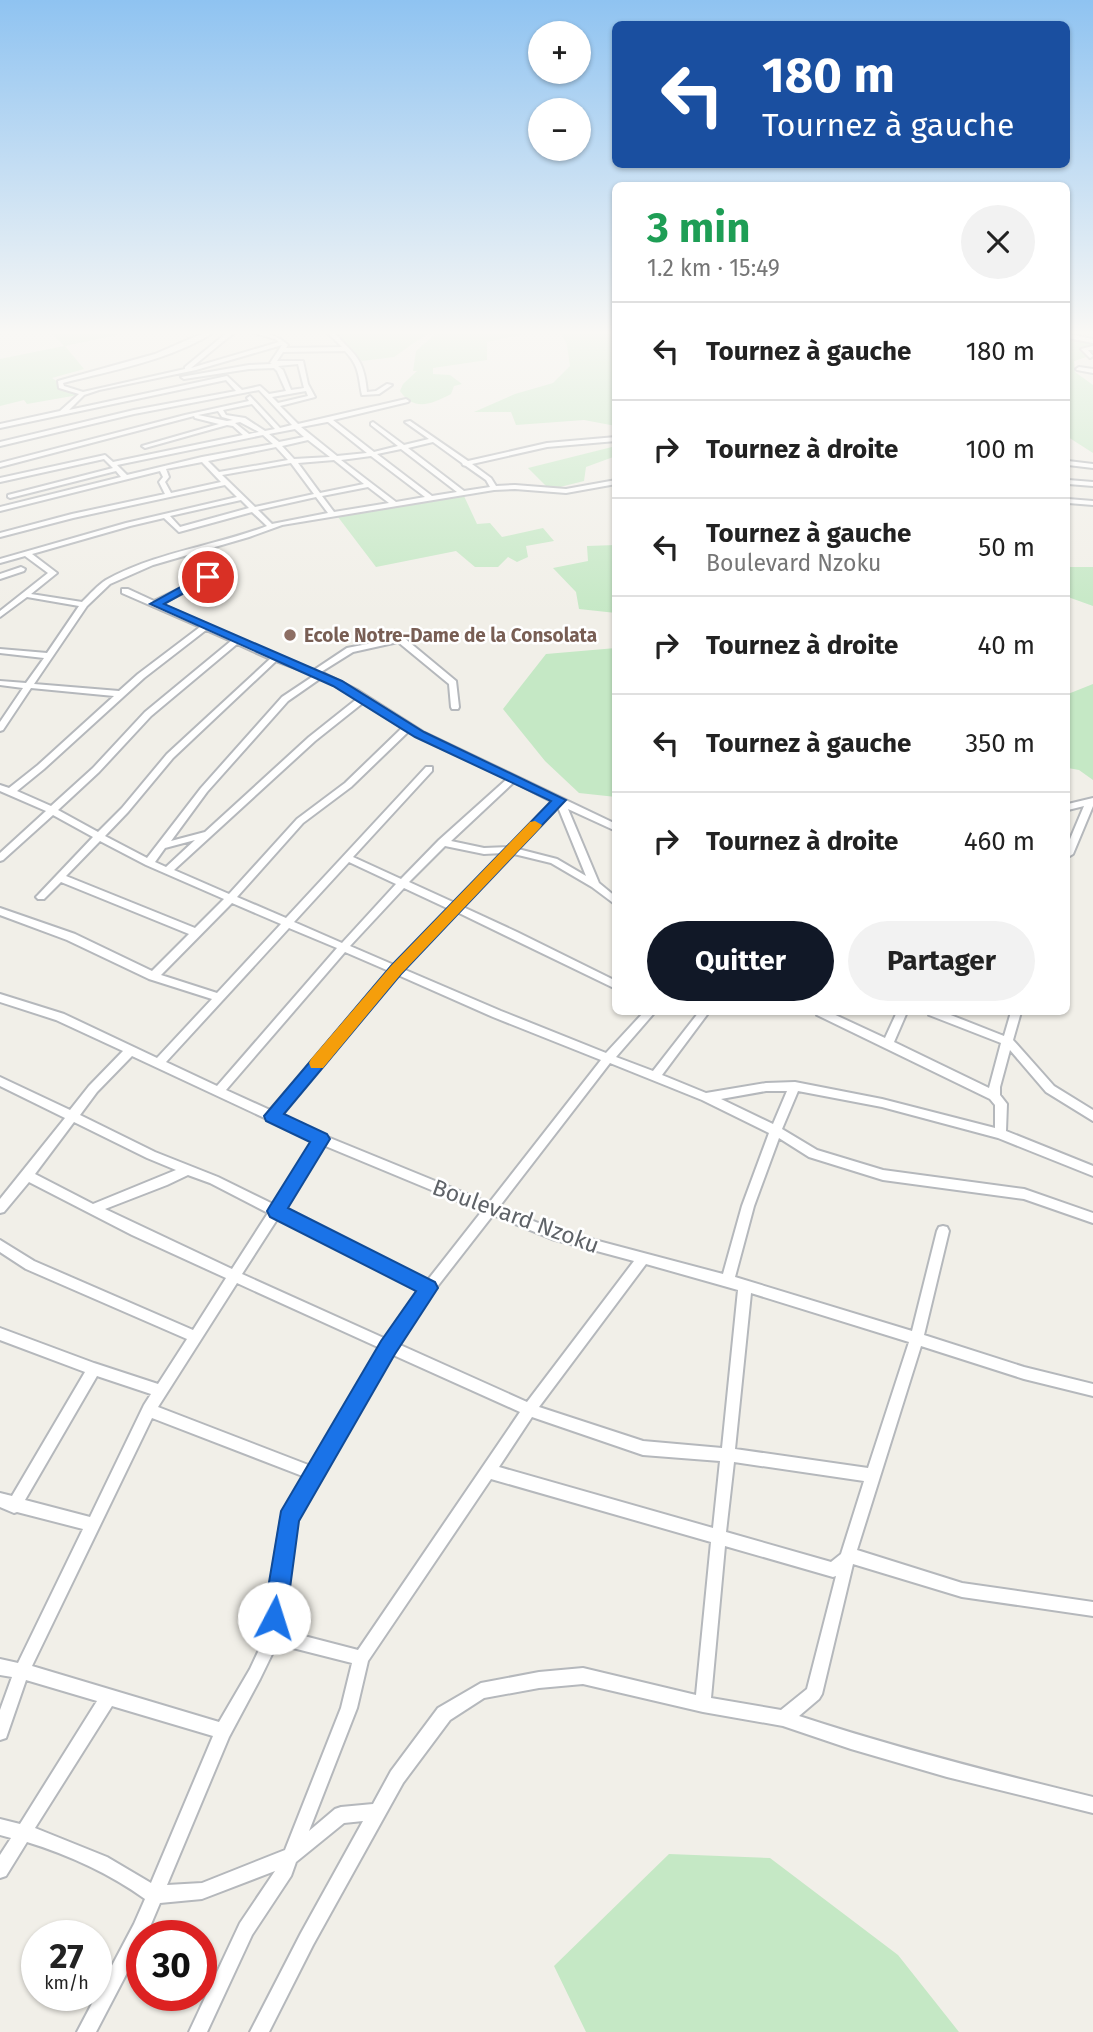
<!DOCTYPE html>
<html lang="fr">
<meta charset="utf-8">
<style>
body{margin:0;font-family:"Fira Sans",sans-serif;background:#f2f2f2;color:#222;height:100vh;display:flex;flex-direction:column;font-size:26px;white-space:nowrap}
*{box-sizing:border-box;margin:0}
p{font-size:23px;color:#767676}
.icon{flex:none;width:38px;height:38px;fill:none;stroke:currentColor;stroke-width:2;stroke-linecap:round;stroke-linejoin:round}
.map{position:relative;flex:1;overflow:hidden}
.panel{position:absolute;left:612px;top:182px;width:458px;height:833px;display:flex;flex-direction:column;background:#fff;border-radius:10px;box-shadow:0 2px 5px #0004}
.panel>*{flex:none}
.banner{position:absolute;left:612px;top:21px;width:458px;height:147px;border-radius:10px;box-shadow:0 2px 5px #0004;background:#1a4fa0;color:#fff;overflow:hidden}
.tools{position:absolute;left:528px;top:21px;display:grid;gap:14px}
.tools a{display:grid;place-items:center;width:63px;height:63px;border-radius:50%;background:#fff;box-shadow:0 2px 5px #0004;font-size:35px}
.speed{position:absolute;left:21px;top:1920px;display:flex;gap:14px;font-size:35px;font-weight:700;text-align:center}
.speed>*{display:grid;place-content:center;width:91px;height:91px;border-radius:50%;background:#fff;box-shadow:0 2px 5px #0004;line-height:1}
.speed small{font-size:18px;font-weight:400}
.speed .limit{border:10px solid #d22;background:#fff;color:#111}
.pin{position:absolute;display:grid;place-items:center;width:60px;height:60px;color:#fff;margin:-30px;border:4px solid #fff;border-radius:50%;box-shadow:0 2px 7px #0007}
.me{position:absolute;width:77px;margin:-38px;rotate:5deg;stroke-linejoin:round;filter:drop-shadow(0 0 5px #0008)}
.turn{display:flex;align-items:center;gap:24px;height:147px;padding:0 35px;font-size:32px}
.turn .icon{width:91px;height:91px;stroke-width:2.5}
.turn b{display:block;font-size:49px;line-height:60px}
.round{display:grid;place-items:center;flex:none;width:74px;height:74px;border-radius:37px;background:#f2f2f2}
.head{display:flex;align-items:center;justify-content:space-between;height:119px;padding:0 35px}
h1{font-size:42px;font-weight:700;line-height:52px;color:#1e9e55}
.action{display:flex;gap:14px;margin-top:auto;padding:14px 35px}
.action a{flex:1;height:80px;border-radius:42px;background:#111827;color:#fff;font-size:28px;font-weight:700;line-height:80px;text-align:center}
.action a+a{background:#f2f2f2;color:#222}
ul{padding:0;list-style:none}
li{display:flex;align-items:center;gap:21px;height:98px;padding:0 35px;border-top:2px solid #e0e0e0}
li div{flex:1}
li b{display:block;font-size:26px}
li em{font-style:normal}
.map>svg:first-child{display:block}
.green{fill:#c5e8c5}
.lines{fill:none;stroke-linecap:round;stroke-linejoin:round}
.minor-casing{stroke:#b5b8bc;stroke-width:4}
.minor{fill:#fff;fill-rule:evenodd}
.route{fill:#1a73e8;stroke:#114b97;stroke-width:2}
.slow{fill:#f59e0b}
.education-dot{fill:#8d6e63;stroke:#fff;stroke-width:2.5}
.labels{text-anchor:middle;stroke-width:5;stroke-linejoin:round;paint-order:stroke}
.far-education-label{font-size:19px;font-weight:bold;fill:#785e54;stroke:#fff;text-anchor:start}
.street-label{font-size:23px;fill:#5f6368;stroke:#fff}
</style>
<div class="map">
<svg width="1093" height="2032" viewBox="0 0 1093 2032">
<rect width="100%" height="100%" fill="#f1efe8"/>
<path class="green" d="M50,331H135L65,346L84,369L52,378L78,395L27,404L24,400L0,406V359L64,346Z
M334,331H431L394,357L362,361Z
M439,331H526L520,335L487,342V360L433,368V374L450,375L462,384L454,386L451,394C432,404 414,412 400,391L403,384L417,371H413L416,351Z
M560,331H616V426L584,420L516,425L511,412H474L515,394L553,383L570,366L567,345Z
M1068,338L1093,343V355L1074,361L1075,372L1093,385V453L1068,437Z
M616,446V456L586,467L584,481L560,487L546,486L528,468Z
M464,496L477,524L490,523L502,537L543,528L554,541L526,546L528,557L517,562L508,557L498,567H475L456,551L376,567L338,517Z
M616,545V613L579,609L576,592L553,568L588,561L587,546Z
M1068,567H1093V606L1068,597Z
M616,648V797L579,793L545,761L503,709L546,654Z
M1093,684V780L1079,770L1068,768V694Z
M669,1854L770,1858L898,1955L959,2032H586L554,1966Z"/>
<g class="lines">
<g class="minor-casing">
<path id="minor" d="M208,331H216C171,360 114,370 63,383L64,386L83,392L185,369V367L229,331H236L191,368L279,342L275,339L248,331C263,331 277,335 288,345L286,348L342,347L326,331H332C355,355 364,358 367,392L376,391L387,384L392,385L379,394L362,395C358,376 360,367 345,351L283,352L277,361H303L308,384L315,397L280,406L298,424L406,399L409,401L408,402L333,420L374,452L398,446L371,425V423L373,422L404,445L429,439L405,422L410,421L468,461L547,443L616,437V441L547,447L472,464L491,478L496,486L515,485L566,489L616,480V484L566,493L515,489L494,490L282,525L249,537L153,565L110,584L87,606L34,684L119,691L138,674L200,627L122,593V589H128L154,601L208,575L212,577L211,579L161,604L278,656L314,670L347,648L403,637L456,681L459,707L458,709H452L451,707L449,684L398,642L353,652L321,672L357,690L423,732L616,824V831L568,809L599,883L616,897V905L592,887L551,863L514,854L463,907L517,932L616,981V989L457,912L403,969L501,1011L606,1053L644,1012H655L616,1057L653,1071L699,1012H709L662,1075L706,1093L766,1083L795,1082L882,1099L995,1128V1105L990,1099L817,1015L816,1012H829L885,1038L897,1012H907L894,1042L989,1088L1001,1043L929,1015L928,1012H943L1004,1036L1011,1012H1021L1013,1040L1054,1086L1093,1110V1121L1046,1092L1010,1050L1000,1087V1095L1007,1104L1006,1131L1093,1166V1176L998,1138L882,1107L798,1091L782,1129L817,1150L883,1170L1024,1189L1093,1213V1223L1024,1199L883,1180L809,1157L779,1138L754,1206L735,1277L912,1331L937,1231L939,1227L943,1226L947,1227L949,1231L924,1335L1024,1367L1093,1384V1396L1024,1379L921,1346L857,1550L962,1583L1093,1602V1616L962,1597L853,1564L822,1694L819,1699L799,1716C896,1748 994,1773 1093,1797V1813L947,1777L851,1749L783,1726L703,1712L583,1684L539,1688L484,1698L450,1720L403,1783L313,1945L269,2032H250L301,1933L363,1821L344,1823L296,1862L291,1876L252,1935L207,2032H189L240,1923L275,1871L202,1899L160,1903L146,1936H142V1944L96,2032H77L134,1924L145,1899C109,1873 69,1855 27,1842L6,1876L0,1878V1855L11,1838L0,1835V1819L20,1824L97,1701L26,1680L6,1738L0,1740V1710L12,1677L0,1675V1659L18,1663L83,1529L17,1512L14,1513L0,1507V1493L12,1496L85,1372L0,1340V1328L94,1363L158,1384L187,1339L26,1269L0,1252V1240L34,1261L193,1330L226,1278L132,1235L29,1182L4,1212L0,1213V1199L65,1118L0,1086V1077L70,1110L89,1086L123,1051L56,1020L0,1002V994L64,1014L157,1058L212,999L149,979L67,940L0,915V908L75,934L152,971L189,934L61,882L44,899H38L36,897L38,895L93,837L53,815L3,860L0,861V853L46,811L0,791V785L9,788L38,765L114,696L31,688L3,730L0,731V722L23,688L0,685V681L26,683L44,658L0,653V649L47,653L79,606L27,597L0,617V611L48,573L25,556L0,563V559L126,523L237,497L225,485L73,518L0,537V533L72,514L165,494L159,482L163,477L160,471L0,511V507L121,477L116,471L10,498L8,497V495L113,468L104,459L0,482V478L105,455L113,462L243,435L233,426L227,425L145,448L142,446L219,424L195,418L194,416L0,467V463L185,415L249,401L247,398L250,396L280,428L292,425L259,390L134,414L0,446V442L134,410L236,391L226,380L0,428V424L60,411L79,394L59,388L58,381L155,354ZM282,345L270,363L272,364L249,365L181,377L184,379L249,369L274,368L277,371L286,391L269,394L260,386L242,390L227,376L69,410L84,395L99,390L196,370ZM298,364L304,388L291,390L283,370L278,366ZM306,391L308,396L278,403L272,397ZM252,404L275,429L265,431L245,418L226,415L223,410ZM218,411L222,417L233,420L227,421L198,415ZM240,422L259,432L249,434L235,423ZM327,422H328L367,453L337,456L301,427ZM295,429L304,437L279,442L269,434ZM263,435L273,444L202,457L127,475L117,465ZM308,440L330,457L294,459L282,446ZM433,442L462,463L463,465L466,466L486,480L490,487L464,491L408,448ZM276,447L288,460L219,472L208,461ZM401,449L457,492L432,496L377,454ZM371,456L425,497L396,502L341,460ZM334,460L364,484L320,493L298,463ZM202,462L221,482L171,493L165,482L169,477L166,469ZM291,463L314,494L255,507L222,475ZM368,487L389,503L334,512L322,496ZM316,497L328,513L272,524L258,510ZM241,500L249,508L180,527L170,516ZM252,512L267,526C215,546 156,552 106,580C98,585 90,594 82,602L31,594L57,573L32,554L130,526L164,518L179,532ZM206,630L231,641L145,712L93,768L51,806L17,791L44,769L144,678ZM237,644L270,659L167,754L122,808L98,832L58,810L99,772L151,716ZM276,661L315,675L282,697L201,788L147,858L105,836L128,812L173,758ZM321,678L358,698L309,737L205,832L171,841L207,792L288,701ZM364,702L403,727L345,783L297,819L229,894L174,870L315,741ZM409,731L507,779L439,840L401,879L353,857L432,771V767H426L286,918L237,897L303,823L351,787ZM514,782L553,802L509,847L484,848L451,841ZM558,807L586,876L557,859L518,849ZM195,840L166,867L155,862L165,848ZM100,841L146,865L224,899L195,928L66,876ZM445,846L484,854L503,853L455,903L409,882ZM349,862L396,884L342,943L294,922ZM404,888L449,909L394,965L350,946ZM232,903L281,924L217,993L161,975ZM289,928L337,948L217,1086L166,1062ZM345,952L389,971L270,1110L226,1090ZM398,975L493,1017L601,1060L489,1203L325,1136L280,1115ZM132,1056L314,1141L273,1204L218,1177L155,1152L80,1115L97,1092ZM610,1063L702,1100L769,1133L742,1206L723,1274L553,1229L499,1207ZM766,1091H787L773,1124L721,1099ZM74,1122L147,1158L176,1170L93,1204L35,1174ZM323,1145L482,1211L427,1281L283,1209ZM188,1175L210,1183L268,1213L232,1269L105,1209L167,1185ZM493,1215L552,1239L634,1261L527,1402L398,1344L433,1292ZM278,1218L420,1290L386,1339L242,1274ZM646,1264L738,1290L722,1448L643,1441L539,1407ZM237,1283L380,1348L311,1466L158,1407ZM751,1293L909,1342L868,1468L735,1449ZM391,1354L520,1412L358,1650L281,1630L285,1580L295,1521ZM97,1376L151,1394L144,1405L90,1517L25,1500ZM532,1417L643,1455L720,1461L713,1528L499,1467ZM152,1418L305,1477L281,1519L271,1580L266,1635L250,1669L219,1722L32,1666ZM734,1462L864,1481L841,1554L831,1562L726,1532ZM491,1479L711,1542L696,1695L583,1668L539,1672L481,1683L438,1708L391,1771L373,1804L341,1807L335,1809L309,1831L357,1708L368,1661ZM725,1546L833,1577L836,1576L807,1689L781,1710L711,1698ZM277,1644L352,1663L341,1708L285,1850L202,1883L167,1885L229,1737L260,1679ZM112,1706L213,1736L151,1883L107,1857L35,1828Z
M1068,334L1093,339V343L1068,338Z
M1093,346V350H1088L1093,356L1090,358L1081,349Z
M1079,367L1093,369V373L1077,370L1076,369Z
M1068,461L1093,464V468L1068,465Z
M1068,480L1093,482V486L1068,484Z
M1068,499L1093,501V505L1068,503Z
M21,567L25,569L24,571L0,579V574Z
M1093,798V806L1073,854L1068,857V844L1084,806L1068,810V804Z"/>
</g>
<use href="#minor" class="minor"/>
</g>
<linearGradient id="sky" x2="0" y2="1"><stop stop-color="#8fc3f1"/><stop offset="0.54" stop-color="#f9f8f5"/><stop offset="1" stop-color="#f9f8f5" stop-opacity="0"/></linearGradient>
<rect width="1093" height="616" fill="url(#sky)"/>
<path class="route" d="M204,574L213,577L164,604L342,681L424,732L566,800L401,974L284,1114L327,1134L330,1139L288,1208L435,1282L438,1288L395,1354L299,1521L286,1618L282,1626L274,1629L266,1626L263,1618L281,1511L381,1341L416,1291L270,1217L267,1211L270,1206L310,1142L266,1121L264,1116L391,966L551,801L415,737L333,686L150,604Z"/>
<path class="slow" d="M535,821L542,825L540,828L401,974L323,1068H311L309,1063L311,1059L391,966L530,822Z"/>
<circle class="education-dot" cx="290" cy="635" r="7"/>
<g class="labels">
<g class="far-education-label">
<text x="304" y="642">Ecole Notre-Dame de la Consolata</text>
</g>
<g class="street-label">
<text transform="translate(516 1216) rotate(20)" y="8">Boulevard Nzoku</text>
</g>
</g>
</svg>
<div class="tools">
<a>+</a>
<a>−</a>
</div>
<div class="speed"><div>27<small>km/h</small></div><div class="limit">30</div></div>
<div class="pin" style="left:208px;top:577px;background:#d93025"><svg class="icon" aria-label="arrive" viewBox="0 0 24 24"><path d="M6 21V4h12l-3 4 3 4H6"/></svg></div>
<svg class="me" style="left:274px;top:1618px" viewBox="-20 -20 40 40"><circle r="19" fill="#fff"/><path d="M0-13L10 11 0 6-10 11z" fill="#1a73e8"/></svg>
<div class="banner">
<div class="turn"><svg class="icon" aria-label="left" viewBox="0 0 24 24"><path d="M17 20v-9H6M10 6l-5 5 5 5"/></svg><div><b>180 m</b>Tournez à gauche</div></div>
</div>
<section class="panel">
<div class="head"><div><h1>3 min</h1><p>1.2 km · 15:49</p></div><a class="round"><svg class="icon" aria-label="close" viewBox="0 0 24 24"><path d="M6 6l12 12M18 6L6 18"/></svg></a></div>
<ul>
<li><svg class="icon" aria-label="left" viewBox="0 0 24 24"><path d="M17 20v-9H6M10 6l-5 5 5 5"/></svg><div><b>Tournez à gauche</b></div><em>180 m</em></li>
<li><svg class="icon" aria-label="right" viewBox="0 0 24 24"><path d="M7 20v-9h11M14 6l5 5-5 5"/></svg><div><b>Tournez à droite</b></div><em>100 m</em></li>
<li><svg class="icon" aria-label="left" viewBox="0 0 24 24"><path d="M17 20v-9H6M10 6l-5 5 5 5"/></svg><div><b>Tournez à gauche</b><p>Boulevard Nzoku</p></div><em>50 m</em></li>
<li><svg class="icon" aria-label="right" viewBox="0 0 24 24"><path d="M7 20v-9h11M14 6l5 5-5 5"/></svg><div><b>Tournez à droite</b></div><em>40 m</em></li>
<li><svg class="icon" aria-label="left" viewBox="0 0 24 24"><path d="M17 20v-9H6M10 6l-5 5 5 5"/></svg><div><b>Tournez à gauche</b></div><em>350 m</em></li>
<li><svg class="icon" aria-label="right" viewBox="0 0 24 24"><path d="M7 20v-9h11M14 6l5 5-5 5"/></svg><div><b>Tournez à droite</b></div><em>460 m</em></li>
</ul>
<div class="action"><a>Quitter</a><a>Partager</a></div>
</section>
</div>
